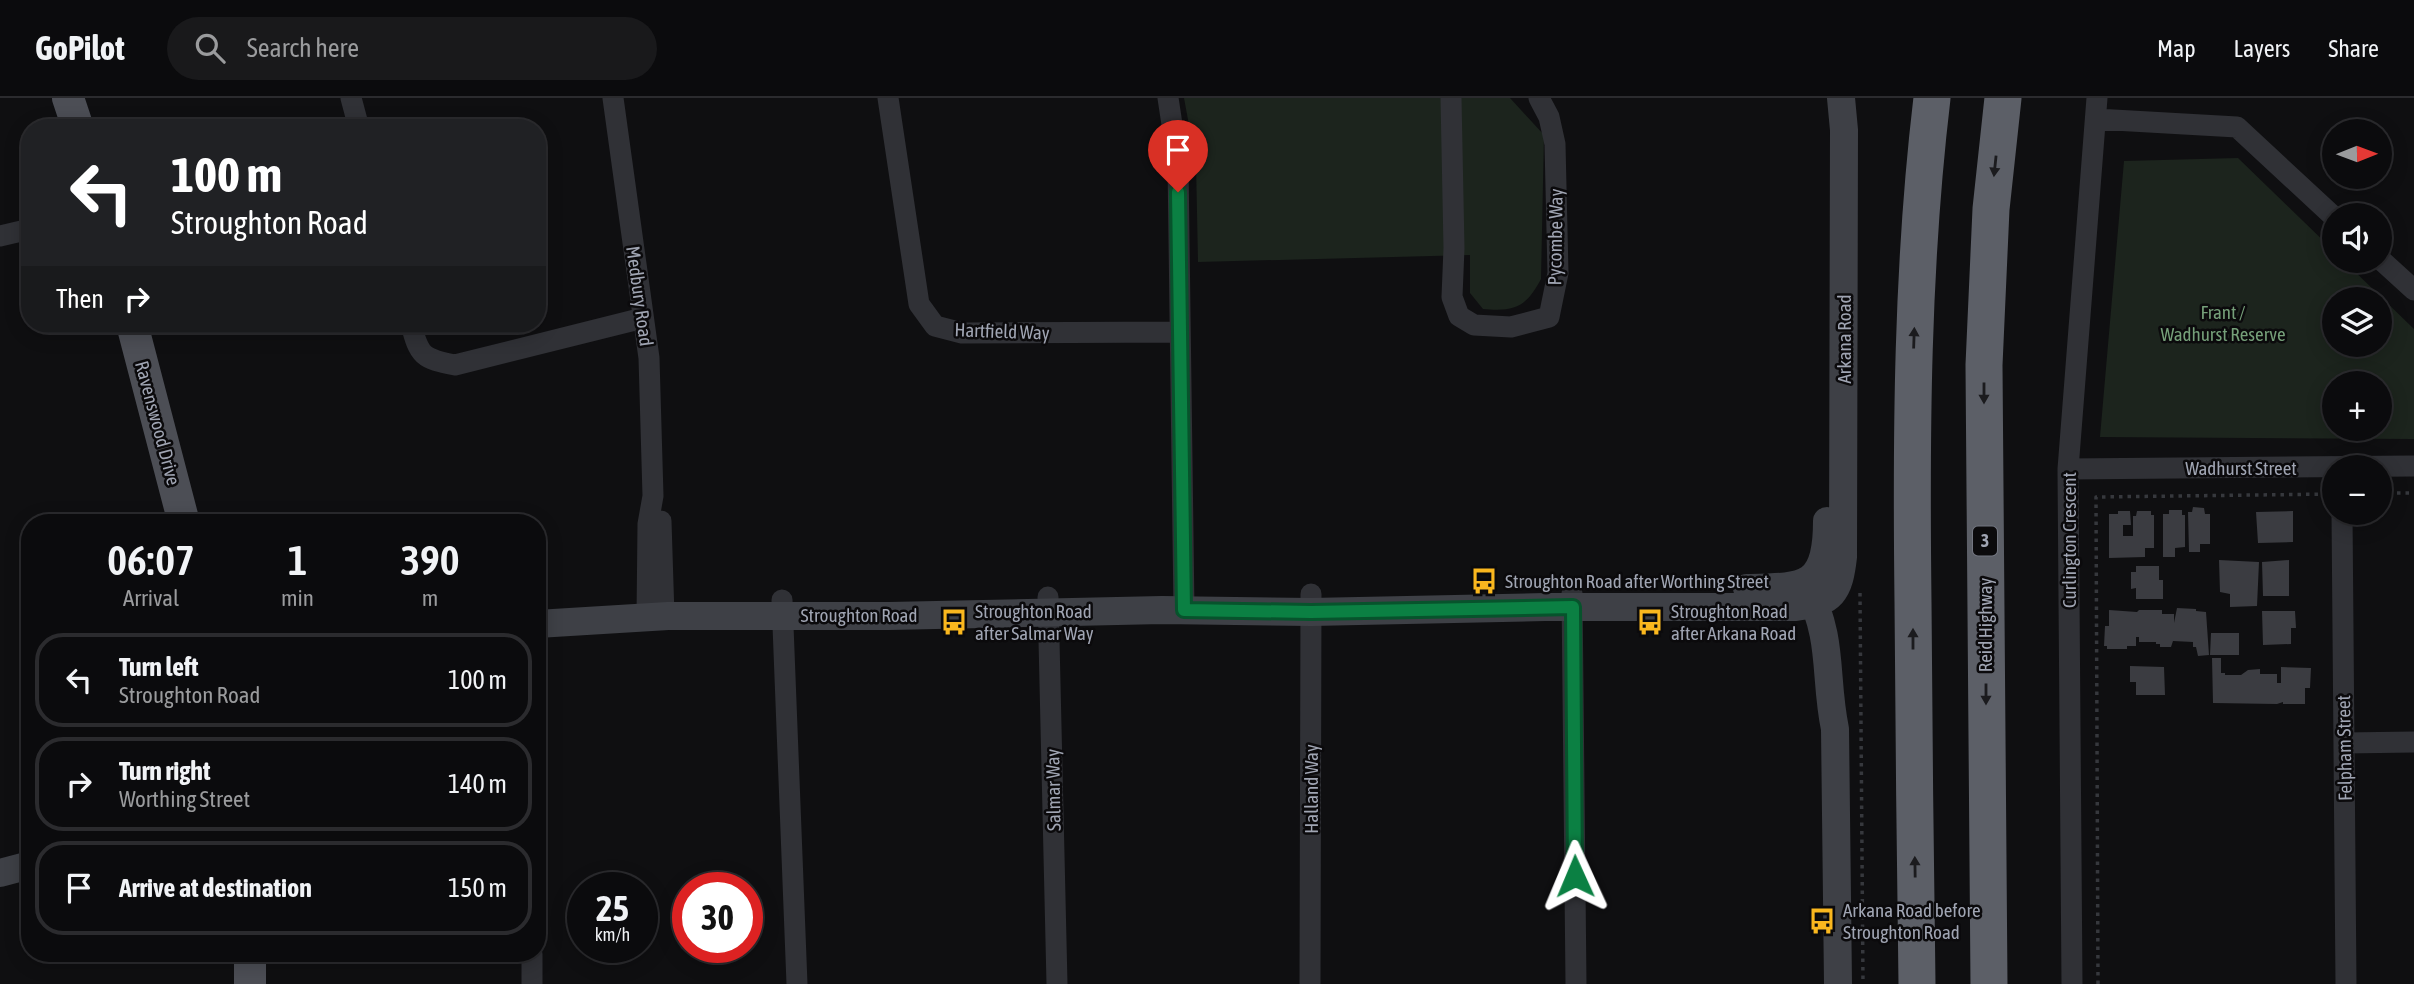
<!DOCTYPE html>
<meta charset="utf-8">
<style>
body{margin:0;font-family:"Asap Condensed",sans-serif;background:#19191b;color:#f1f3f6;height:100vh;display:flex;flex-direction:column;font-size:26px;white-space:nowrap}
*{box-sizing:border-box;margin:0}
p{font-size:23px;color:#9a9b9d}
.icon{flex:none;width:38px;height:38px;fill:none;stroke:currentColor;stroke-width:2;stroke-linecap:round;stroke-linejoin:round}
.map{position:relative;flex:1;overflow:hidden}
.sheet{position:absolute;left:21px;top:416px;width:525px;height:448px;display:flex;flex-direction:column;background:#0b0b0d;border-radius:28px;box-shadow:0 4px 18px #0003,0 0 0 2px #2b2b2e}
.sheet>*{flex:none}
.hud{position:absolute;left:21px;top:21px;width:525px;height:214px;border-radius:28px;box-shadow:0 4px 18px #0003,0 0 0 2px #2b2b2e;background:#202124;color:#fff;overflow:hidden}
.needle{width:46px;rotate:89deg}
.tools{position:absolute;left:2322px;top:21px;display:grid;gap:14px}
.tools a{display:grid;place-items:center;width:70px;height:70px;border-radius:50%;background:#0b0b0d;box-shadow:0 4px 18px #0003,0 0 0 2px #2b2b2e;font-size:35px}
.speed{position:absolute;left:567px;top:774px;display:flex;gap:14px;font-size:35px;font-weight:700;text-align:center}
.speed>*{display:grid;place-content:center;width:91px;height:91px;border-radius:50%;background:#0b0b0d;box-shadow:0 4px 18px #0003,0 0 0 2px #2b2b2e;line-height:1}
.speed small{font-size:18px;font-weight:400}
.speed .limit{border:10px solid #d22;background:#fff;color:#111}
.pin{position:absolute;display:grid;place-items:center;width:60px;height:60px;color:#fff;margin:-72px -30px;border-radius:50% 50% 50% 0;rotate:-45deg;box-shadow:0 0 7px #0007}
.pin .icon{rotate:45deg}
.me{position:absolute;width:77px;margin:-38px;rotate:359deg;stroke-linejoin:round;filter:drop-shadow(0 0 5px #0008)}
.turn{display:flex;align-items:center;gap:24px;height:147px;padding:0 35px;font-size:32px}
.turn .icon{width:91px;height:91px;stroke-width:2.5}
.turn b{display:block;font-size:49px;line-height:60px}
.then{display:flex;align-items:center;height:66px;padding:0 35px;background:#0003;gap:14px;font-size:26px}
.eta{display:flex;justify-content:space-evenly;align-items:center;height:119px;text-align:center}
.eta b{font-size:42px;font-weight:600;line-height:49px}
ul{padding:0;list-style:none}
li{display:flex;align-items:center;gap:21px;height:94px;margin:0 14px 10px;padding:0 21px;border:4px solid #2b2b2e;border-radius:28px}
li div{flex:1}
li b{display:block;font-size:26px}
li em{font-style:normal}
header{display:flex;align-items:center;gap:42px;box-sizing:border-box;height:98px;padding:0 35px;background:#0b0b0d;border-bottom:2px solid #2b2b2e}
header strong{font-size:33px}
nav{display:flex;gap:38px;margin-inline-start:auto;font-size:24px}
.search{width:490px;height:63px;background:#19191b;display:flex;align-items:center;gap:18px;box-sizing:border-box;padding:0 24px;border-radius:38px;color:#9a9b9d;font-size:26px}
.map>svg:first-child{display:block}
.green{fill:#1c241d;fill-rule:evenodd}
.building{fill:#3b3c41}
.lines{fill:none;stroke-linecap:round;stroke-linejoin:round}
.path{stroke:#36383d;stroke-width:3.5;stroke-dasharray:3.5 5;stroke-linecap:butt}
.street{stroke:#303136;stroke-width:21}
.secondary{stroke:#3e4046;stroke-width:28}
.primary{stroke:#4c4e55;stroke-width:32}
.highway{stroke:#5c5f67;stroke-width:37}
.oneway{fill:#1b1b1e}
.route-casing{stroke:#07532c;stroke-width:18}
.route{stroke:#0b8043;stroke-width:12}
.labels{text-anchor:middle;stroke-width:5;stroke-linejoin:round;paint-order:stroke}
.shield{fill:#0b0a0c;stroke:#737681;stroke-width:2}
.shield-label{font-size:18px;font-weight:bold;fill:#a0a5b3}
.street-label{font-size:19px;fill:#a0a5b3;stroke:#0b0a0c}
.park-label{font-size:19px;fill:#759f79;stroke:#0b0a0c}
.poi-label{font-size:19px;fill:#a0a5b3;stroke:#0b0a0c;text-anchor:start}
</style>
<header>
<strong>GoPilot</strong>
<div class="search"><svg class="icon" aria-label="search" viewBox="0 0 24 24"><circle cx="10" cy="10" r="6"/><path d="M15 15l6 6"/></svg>Search here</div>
<nav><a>Map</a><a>Layers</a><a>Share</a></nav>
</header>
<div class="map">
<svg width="2414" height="886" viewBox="0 0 2414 886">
<rect width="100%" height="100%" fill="#0f0f11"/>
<path class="green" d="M1184,0H1510L1544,37L1541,181C1526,209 1515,214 1483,211L1470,195V157L1198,164L1196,65Z
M2238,60L2334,153V163H2344L2414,231V341L2100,339L2124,63ZM2334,201H2380V247H2334ZM2334,285H2380V331H2334Z"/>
<path class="building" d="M2193,409L2204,410L2205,416H2210V446H2200V454H2189L2188,414H2192Z
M2169,412H2182V417H2185V449L2175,450V459H2163V416H2169Z
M2118,413H2130L2131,427H2123V438H2133V418H2136L2137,413H2151V417H2154V450H2145V459L2109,460V416H2118Z
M2293,413V444L2258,445L2256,414Z
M2219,462L2259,464L2257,508L2230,509V496L2220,494Z
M2289,462V498H2263L2262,464Z
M2136,468H2159V482H2163V501H2136V490L2131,491V474H2136Z
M2177,510L2196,511V513L2206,514L2209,557L2198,558L2196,549H2193V544L2173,543L2171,549H2160V546H2156V544H2139V539H2136V548H2127V551H2107V548H2104L2105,528H2109V512L2137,514L2139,512H2162V516H2174V525Z
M2262,513H2295L2296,530H2291V546L2263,547Z
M2211,535H2239V557H2210Z
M2212,560H2221V575H2225V577H2241L2248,572L2260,571V576H2277V585H2281V569L2311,570L2310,590H2305V606H2283V604L2277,606L2213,605Z
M2130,568L2164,569L2165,597H2136V584H2130Z"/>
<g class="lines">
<path class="path" d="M2380,395H2414
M1860,495L1863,886
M2098,886L2096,399L2334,396"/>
<path class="street" d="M351,0L359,30
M613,0L649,260L653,398L648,426L647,519
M888,0L919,206L935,228L962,235L1179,234
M1168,0L1178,66L1184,512
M1451,0L1454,150L1452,199L1459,218L1474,227L1511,229L1549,219L1558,175L1555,46L1549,19L1539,0
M2096,21L2237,29L2334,119
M0,138L30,131
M2380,161L2414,192
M411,226C419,258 423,261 455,267L643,220
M2068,371L2414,368
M2342,415L2346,886
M661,423L664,518
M1572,495L1576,886
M1048,499L1057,886
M782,502L797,886
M2344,645L2414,644
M532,856V886
M1310,886L1311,496
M2072,886L2068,371L2097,0"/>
<path class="secondary" d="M1807,489C1834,542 1824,578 1835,631L1838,886
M1747,490C1805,489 1827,490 1827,423
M537,526L668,518H889L1162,512L1311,514L1545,509H1795C1833,505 1839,494 1843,459L1844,32L1841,0
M0,775L30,767"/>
<path class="primary" d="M68,0L78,30
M132,226L184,425
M250,856V886"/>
<path class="highway" d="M1917,886C1915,759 1914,631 1913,504C1911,335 1912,167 1932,0
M1989,886L1984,267L1991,111L2003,0"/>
</g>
<defs><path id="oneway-solid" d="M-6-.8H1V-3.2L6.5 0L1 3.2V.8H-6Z" transform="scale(1.75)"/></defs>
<g class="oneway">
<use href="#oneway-solid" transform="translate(1995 68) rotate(96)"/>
<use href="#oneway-solid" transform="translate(1914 240) rotate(-88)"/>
<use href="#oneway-solid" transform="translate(1984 295) rotate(90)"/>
<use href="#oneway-solid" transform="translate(1913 541) rotate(-90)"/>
<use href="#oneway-solid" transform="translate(1986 596) rotate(90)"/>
<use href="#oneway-solid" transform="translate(1915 769) rotate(-91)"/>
</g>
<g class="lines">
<g class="route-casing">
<path id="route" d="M1178,94L1184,512L1311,514L1573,509L1575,778"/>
</g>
<use href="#route" class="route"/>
</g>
<defs>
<g id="bus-bare" transform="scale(2.1)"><path d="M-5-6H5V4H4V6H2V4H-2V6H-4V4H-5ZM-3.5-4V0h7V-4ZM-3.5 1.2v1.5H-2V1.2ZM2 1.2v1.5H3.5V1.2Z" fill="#fab71e" stroke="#0b0a0c" stroke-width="2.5" paint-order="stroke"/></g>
</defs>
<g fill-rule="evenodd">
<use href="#bus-bare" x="1484" y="483"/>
<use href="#bus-bare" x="954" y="524"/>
<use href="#bus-bare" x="1650" y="524"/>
<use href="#bus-bare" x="1822" y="823"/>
</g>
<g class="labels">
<rect class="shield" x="1973" y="428.5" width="24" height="29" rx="5"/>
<g class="shield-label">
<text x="1985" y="449">3</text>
</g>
<g class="street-label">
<text transform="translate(1555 139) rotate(-89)" y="7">Pycombe Way</text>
<text transform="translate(640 198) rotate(82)" y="7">Medbury Road</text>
<text transform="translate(1002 233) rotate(2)" y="7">Hartfield Way</text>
<text transform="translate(1844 241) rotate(-90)" y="7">Arkana Road</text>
<text transform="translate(158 325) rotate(75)" y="7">Ravenswood Drive</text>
<text x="2241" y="377">Wadhurst Street</text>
<text transform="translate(2069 442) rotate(-90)" y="7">Curlington Crescent</text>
<text x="859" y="524">Stroughton Road</text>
<text transform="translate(1985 527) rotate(-90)" y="7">Reid Highway</text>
<text transform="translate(2344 650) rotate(-91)" y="7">Felpham Street</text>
<text transform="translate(1311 691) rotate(-90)" y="7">Halland Way</text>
<text transform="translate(1053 692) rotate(-91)" y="7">Salmar Way</text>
</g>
<g class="park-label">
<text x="2223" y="221">Frant /<tspan x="2223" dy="22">Wadhurst Reserve</tspan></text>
</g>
<g class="poi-label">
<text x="1505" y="490">Stroughton Road after Worthing Street</text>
<text x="975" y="520">Stroughton Road<tspan x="975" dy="22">after Salmar Way</tspan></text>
<text x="1671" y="520">Stroughton Road<tspan x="1671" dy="22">after Arkana Road</tspan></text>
<text x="1843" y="819">Arkana Road before<tspan x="1843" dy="22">Stroughton Road</tspan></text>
</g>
</g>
</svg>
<div class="tools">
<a><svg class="needle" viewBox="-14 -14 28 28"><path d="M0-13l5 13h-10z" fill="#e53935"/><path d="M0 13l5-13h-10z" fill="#9a9b9d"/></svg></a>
<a><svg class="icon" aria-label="sound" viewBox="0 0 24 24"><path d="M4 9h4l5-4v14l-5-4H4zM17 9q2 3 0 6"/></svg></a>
<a><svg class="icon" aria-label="layers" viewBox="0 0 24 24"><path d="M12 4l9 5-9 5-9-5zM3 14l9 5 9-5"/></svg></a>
<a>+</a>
<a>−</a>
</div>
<div class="speed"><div>25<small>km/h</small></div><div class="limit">30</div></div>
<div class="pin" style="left:1178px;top:94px;background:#d93025"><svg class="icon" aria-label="arrive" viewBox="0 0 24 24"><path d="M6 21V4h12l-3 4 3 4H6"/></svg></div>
<svg class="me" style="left:1575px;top:778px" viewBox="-20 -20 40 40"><path d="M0-17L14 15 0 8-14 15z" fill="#0b8043" stroke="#fff" stroke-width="4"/></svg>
<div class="hud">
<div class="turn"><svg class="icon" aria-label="left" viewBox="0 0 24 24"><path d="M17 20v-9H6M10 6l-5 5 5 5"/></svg><div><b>100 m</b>Stroughton Road</div></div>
<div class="then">Then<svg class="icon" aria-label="right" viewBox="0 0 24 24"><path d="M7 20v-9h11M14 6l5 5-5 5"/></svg></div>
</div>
<section class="sheet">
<div class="eta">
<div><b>06:07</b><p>Arrival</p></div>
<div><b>1</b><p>min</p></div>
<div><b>390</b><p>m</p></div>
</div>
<ul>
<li><svg class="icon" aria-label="left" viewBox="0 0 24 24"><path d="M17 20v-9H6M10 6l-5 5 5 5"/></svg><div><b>Turn left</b><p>Stroughton Road</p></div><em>100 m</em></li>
<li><svg class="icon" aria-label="right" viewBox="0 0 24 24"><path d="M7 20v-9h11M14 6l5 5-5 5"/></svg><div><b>Turn right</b><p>Worthing Street</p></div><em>140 m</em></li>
<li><svg class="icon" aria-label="arrive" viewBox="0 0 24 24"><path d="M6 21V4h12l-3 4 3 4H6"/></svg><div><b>Arrive at destination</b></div><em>150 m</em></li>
</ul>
</section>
</div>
